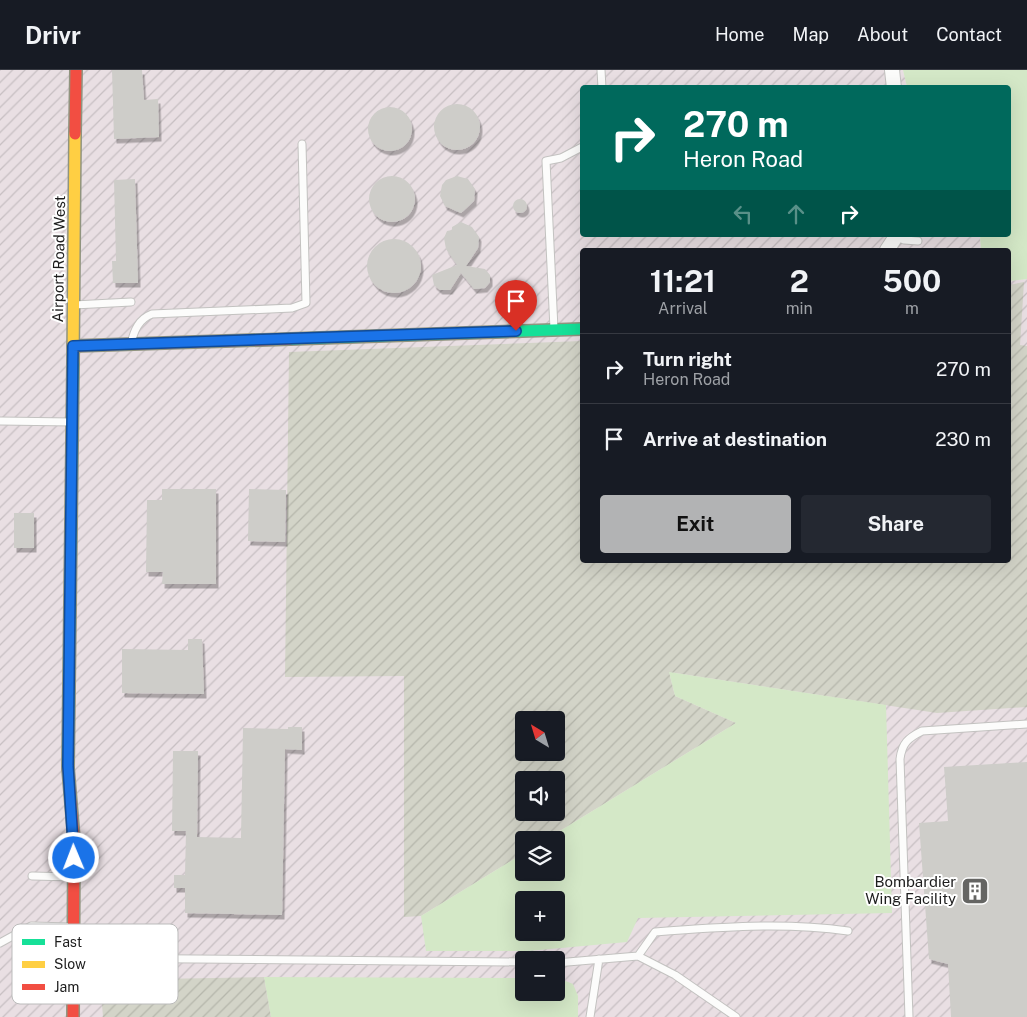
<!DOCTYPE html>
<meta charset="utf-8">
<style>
body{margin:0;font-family:"Public Sans",sans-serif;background:#242831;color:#f1f3f6;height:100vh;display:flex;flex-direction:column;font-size:19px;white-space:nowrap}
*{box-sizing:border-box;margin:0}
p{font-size:16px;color:#9ea1a6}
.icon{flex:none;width:28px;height:28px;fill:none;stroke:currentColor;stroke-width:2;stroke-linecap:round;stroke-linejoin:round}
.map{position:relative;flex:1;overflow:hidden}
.sheet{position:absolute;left:580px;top:178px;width:431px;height:315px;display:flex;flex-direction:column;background:#171b24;border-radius:5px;box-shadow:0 5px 20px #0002}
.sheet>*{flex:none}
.top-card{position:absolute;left:580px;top:15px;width:431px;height:152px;border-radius:5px;box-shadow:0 5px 20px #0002;background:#00695c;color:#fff;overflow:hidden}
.needle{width:32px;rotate:322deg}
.controls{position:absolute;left:515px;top:641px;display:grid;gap:10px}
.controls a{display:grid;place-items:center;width:50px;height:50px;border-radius:5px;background:#171b24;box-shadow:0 5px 20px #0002;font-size:25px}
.pin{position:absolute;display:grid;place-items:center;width:42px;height:42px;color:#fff;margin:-51px -21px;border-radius:50% 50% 50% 0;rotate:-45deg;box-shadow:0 0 5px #0007}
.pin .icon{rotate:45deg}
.me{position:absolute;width:55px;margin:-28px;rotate:359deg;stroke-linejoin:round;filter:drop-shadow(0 0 4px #0008)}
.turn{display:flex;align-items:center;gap:18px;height:105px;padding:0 20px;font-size:22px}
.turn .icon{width:65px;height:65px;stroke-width:2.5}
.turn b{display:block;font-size:35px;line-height:42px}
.lanes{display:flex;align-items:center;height:48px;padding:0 20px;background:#0003;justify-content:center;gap:25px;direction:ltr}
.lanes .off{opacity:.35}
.eta{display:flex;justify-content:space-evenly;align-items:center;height:85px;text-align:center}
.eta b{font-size:30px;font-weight:700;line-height:35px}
.cta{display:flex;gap:10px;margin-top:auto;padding:10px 20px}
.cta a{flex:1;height:58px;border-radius:5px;background:#b2b3b4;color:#111;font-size:20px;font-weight:700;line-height:58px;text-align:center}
.cta a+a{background:#242831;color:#f1f3f6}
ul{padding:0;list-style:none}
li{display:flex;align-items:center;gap:15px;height:70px;padding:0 20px;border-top:1px solid #363941}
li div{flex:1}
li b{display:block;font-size:19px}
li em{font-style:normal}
header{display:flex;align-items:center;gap:30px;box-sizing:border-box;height:70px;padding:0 25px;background:#171b24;border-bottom:1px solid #363941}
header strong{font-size:24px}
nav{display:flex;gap:28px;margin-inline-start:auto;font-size:18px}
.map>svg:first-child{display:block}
.industrial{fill:url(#industrial-furrows);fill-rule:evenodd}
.construction{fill:url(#construction-furrows);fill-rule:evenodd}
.grass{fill:#d4e8c7;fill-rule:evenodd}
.building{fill:#cecdc9;filter:url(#shadow)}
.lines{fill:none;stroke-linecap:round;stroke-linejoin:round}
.lane-casing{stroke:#c3c2c0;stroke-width:9}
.street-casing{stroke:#c3c2c0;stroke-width:16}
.fast-casing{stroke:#90947f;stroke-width:14}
.slow-casing{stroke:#90947f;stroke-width:14}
.jam-casing{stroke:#90947f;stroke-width:14}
.lane{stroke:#fcfcfb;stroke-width:7}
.street{stroke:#fcfcfb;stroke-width:14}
.fast{stroke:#16e098;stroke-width:11}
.slow{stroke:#ffcf43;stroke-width:11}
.jam{stroke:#f24e42;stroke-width:11}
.route-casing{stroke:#114b97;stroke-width:12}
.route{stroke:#1a73e8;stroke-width:9}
.labels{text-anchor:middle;stroke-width:4;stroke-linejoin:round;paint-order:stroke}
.street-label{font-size:15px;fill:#1d1d1d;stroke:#fff}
.poi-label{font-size:15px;fill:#1d1d1d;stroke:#fff;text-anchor:end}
.key{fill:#fff;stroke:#bbb;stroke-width:1}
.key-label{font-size:14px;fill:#1d1d1d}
</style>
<header>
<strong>Drivr</strong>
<nav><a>Home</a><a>Map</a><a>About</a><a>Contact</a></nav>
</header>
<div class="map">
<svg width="1027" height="947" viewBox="0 0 1027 947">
<defs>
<pattern id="industrial-furrows" width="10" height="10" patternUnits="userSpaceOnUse" patternTransform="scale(1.25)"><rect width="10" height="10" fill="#e9dfe3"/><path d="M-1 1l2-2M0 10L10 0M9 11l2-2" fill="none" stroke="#c7bfc2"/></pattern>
<pattern id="construction-furrows" width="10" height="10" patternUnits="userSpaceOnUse" patternTransform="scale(1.25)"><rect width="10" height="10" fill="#d3d4c8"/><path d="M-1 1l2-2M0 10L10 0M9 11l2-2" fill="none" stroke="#b5b6ab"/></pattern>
<filter id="shadow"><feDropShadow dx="2.5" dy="4.5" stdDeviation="0" flood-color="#0004"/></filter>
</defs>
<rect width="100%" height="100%" fill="#ecebe6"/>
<path class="industrial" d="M0,0H903L907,17L582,18V165H980L981,180H582V490H1009V211L1027,209V947H0ZM524,650H556V682H524ZM524,710H556V742H524ZM524,770H556V802H524ZM524,830H556V862H524ZM524,890H556V922H524Z"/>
<path class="construction" d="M1024,212L1020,275L1027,276V637L937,643L669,602L675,626L736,653L545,770H524V783L421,846L404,847V606L285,607L289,282L582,271V490H1009V215ZM524,650H556V682H524ZM524,710H556V742H524Z
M264,907L271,947H103L100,910Z"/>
<path class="grass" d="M903,0H1027V209L1009,211V180H981L980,165H1009V18L907,17Z
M669,602L886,635L892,843L638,848L627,872L528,881H426L421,846L524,783V802H556V770H545L736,653L675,626ZM524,830H556V862H524Z
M264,907L524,908V922H556V908H558L573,914L578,926V947H271Z"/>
<path class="building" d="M112,0H142L144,30L158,29L159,67L114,69Z
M434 57a23 23 0 1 1 46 0a23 23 0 1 1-46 0Z
M368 59a22 22 0 1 1 44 0a22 22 0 1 1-44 0Z
M457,106L468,109L475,119L474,131L461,143L445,136L440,126L442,115L446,110Z
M369 129a23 23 0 1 1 46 0a23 23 0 1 1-46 0Z
M135,109L138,213H113L112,191H116L114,110Z
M513 136a7 7 0 1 1 14 0a7 7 0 1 1-14 0Z
M461,152L472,157L479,167L478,178L466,196L485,199L490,205V212L485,218L474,219L461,203L450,220H440L434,215L432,205L457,195L446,179L444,168L447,161L452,160V157Z
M367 196a27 27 0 1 1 54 0a27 27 0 1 1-54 0Z
M162,419H216V514H162L163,502H146L147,430H162Z
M249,419L286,420L285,472L248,471Z
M14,443H34V478H14Z
M188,569H202L204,624L122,623V579L188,580Z
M288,657H302V680L285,679L282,845L185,843V818H174V805H185L186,761H172L173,681H198L197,767L241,768L243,658L288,659Z
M1027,692V947H951L948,894L929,889L919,753L948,751L944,697Z"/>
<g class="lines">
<g class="lane-casing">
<path id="lane" d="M601,0L602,18
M896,166L904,170L918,171
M74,235L131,232
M554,259L546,91L561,88L582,77
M131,274C134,260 139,249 152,244L292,238L306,233L302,74
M0,351L72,352
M32,806L74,807
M0,873L31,856L73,857
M638,886L655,862C719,857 784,852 848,861
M73,888L524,892
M556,893L638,886L675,905L736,947
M590,947L599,889
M909,947L900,689C902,673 908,668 922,661L1027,654"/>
</g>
<g class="street-casing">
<path id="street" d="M892,0L894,18
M887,180L897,165"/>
</g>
<g class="fast-casing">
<path id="fast" d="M290,269L582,259
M68,698L73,292"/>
</g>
<g class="slow-casing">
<path id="slow" d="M73,292L75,64"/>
</g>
<g class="jam-casing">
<path id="jam" d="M75,64L76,0
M73,276L290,269
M68,698L74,770L73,947"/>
</g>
<use href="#lane" class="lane"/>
<use href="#street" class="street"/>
<use href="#fast" class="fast"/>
<use href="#slow" class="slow"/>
<use href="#jam" class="jam"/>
</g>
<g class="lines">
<g class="route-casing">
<path id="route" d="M74,788L68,696L73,276L516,261"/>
</g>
<use href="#route" class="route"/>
</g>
<defs>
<g id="building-square" transform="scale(1.4375)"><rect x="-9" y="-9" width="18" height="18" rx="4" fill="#656563" stroke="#fff"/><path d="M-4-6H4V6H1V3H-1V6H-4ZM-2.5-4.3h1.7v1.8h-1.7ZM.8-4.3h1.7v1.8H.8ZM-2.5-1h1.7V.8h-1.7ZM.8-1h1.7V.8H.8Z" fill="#fff"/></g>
</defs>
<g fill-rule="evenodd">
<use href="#building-square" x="975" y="821"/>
</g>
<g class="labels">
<g class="street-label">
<text transform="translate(59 189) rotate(-89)" y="5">Airport Road West</text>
</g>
<g class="poi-label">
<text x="956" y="817">Bombardier<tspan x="956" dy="17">Wing Facility</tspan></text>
</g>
</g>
<rect x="12" y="854" width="166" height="80" rx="8" class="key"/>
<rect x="22" y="869" width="23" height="6" fill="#16e098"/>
<rect x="22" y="891" width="23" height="7" fill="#ffcf43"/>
<rect x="22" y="914" width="23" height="6" fill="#f24e42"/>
<g class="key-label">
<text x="54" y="877">Fast</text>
<text x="54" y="899">Slow</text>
<text x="54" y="922">Jam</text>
</g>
</svg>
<div class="controls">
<a><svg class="needle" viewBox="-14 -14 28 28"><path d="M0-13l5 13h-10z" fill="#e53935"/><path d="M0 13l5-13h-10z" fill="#9ea1a6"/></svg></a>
<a><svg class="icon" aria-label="sound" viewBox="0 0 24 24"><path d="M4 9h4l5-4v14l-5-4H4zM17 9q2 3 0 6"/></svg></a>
<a><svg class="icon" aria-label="layers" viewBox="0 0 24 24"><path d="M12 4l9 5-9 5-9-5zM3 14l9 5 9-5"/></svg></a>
<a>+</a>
<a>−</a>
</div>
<div class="pin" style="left:516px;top:261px;background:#d93025"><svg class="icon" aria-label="arrive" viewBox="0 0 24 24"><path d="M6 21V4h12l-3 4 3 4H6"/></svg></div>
<svg class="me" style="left:74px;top:788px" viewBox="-20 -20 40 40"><circle r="17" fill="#1a73e8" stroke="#fff" stroke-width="3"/><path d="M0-11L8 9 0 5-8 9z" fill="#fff"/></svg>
<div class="top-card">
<div class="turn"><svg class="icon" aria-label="right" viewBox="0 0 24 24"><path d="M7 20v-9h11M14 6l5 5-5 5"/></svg><div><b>270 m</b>Heron Road</div></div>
<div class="lanes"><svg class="icon off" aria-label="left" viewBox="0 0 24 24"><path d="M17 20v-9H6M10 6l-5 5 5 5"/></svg><svg class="icon off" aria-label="ahead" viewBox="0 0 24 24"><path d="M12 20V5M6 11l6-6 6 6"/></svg><svg class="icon" aria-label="right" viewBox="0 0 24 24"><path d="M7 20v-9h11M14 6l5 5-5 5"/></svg></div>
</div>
<section class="sheet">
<div class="eta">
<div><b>11:21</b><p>Arrival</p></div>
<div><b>2</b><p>min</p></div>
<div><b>500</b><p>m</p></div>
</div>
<ul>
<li><svg class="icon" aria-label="right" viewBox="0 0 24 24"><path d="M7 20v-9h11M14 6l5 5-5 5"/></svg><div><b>Turn right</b><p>Heron Road</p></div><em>270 m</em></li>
<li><svg class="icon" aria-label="arrive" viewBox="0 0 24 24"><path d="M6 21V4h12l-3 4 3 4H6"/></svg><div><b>Arrive at destination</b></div><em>230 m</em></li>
</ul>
<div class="cta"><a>Exit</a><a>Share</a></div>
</section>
</div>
